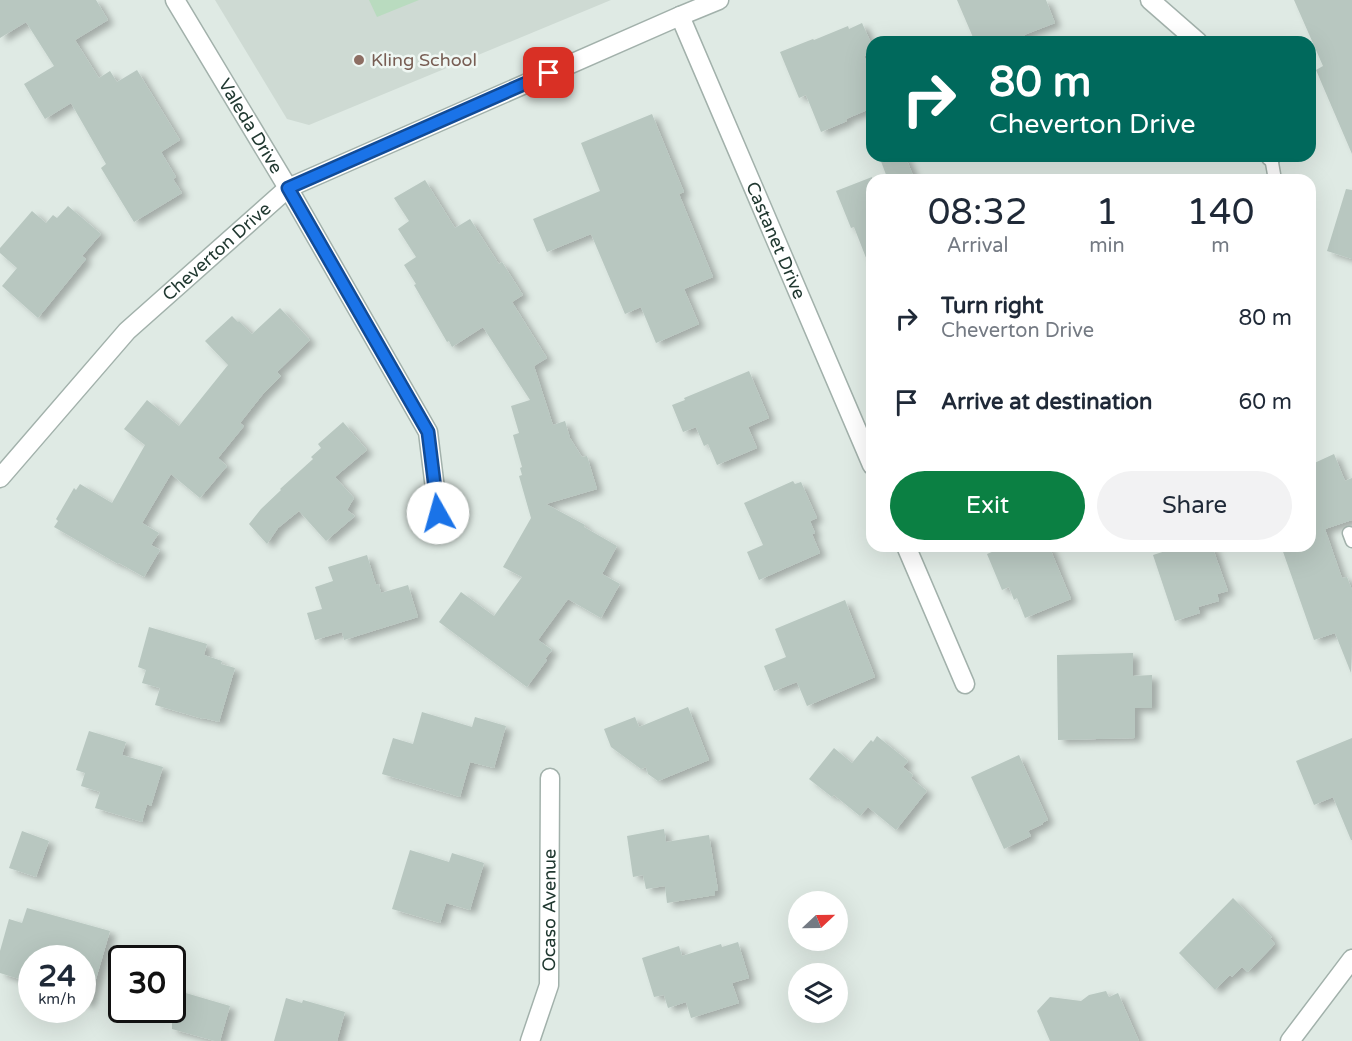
<!DOCTYPE html>
<style>
body{margin:0;font-family:"Varela Round",sans-serif;background:#f2f2f3;color:#1f2937;height:100vh;display:flex;flex-direction:column;font-size:22px;white-space:nowrap}
*{box-sizing:border-box;margin:0}
p{font-size:20px;color:#747a83}
.icon{flex:none;width:33px;height:33px;fill:none;stroke:currentColor;stroke-width:2;stroke-linecap:round;stroke-linejoin:round}
.map{position:relative;flex:1;overflow:hidden}
.sheet{position:absolute;left:866px;top:174px;width:450px;height:378px;display:flex;flex-direction:column;background:#fff;border-radius:18px;box-shadow:0 6px 24px #0002}
.sheet>*{flex:none}
.guide{position:absolute;left:866px;top:36px;width:450px;height:126px;border-radius:18px;box-shadow:0 6px 24px #0002;background:#00695c;color:#fff;overflow:hidden}
.needle{width:39px;rotate:68deg}
.controls{position:absolute;left:788px;top:891px;display:grid;gap:12px}
.controls a{display:grid;place-items:center;width:60px;height:60px;border-radius:50%;background:#fff;box-shadow:0 6px 24px #0002;font-size:30px}
.speed{position:absolute;left:18px;top:945px;display:flex;gap:12px;font-size:30px;font-weight:700;text-align:center}
.speed>*{display:grid;place-content:center;width:78px;height:78px;border-radius:50%;background:#fff;box-shadow:0 6px 24px #0002;line-height:1}
.speed small{font-size:15px;font-weight:400}
.speed .limit{border:3px solid #111;border-radius:9px;background:#fff;color:#111}
.pin{position:absolute;display:grid;place-items:center;width:51px;height:51px;color:#fff;margin:-26px;border-radius:12px;box-shadow:0 3px 9px #0006}
.me{position:absolute;width:66px;margin:-33px;rotate:353deg;stroke-linejoin:round;filter:drop-shadow(0 0 4px #0008)}
.turn{display:flex;align-items:center;gap:21px;height:126px;padding:0 24px;font-size:27px}
.turn .icon{width:78px;height:78px;stroke-width:2.5}
.turn b{display:block;font-size:42px;line-height:51px}
.eta{display:flex;justify-content:space-evenly;align-items:center;height:102px;text-align:center}
.eta b{font-size:36px;font-weight:600;line-height:42px}
.button{display:flex;gap:12px;margin-top:auto;padding:12px 24px}
.button a{flex:1;height:69px;border-radius:36px;background:#0b8043;color:#fff;font-size:24px;font-weight:600;line-height:69px;text-align:center}
.button a+a{background:#f2f2f3;color:#1f2937}
ul{padding:0;list-style:none}
li{display:flex;align-items:center;gap:18px;height:84px;padding:0 24px}
li div{flex:1}
li b{display:block;font-size:22px}
li em{font-style:normal}
.map>svg:first-child{display:block}
.built{fill:#cedad3}
.pitch{fill:#b9dbbf}
.building{fill:#b8c7c0;filter:url(#shadow)}
.lines{fill:none;stroke-linecap:round;stroke-linejoin:round}
.service-casing{stroke:#a2b1ab;stroke-width:15}
.minor-casing{stroke:#a2b1ab;stroke-width:21}
.service{stroke:#fff;stroke-width:12}
.minor{stroke:#fff;stroke-width:18}
.route-casing{stroke:#114b97;stroke-width:15}
.route{stroke:#1a73e8;stroke-width:10}
.education-dot{fill:#8d6e63;stroke:#eff7f3;stroke-width:2}
.labels{text-anchor:middle;stroke-width:5;stroke-linejoin:round;paint-order:stroke}
.education-label{font-size:18px;fill:#785e54;stroke:#eff7f3;text-anchor:start}
.street-label{font-size:18px;fill:#213931;stroke:#eff7f3}
</style>
<div class="map">
<svg width="1352" height="1041" viewBox="0 0 1352 1041">
<defs>
<filter id="shadow"><feDropShadow dx="6" dy="4" stdDeviation="3" flood-color="#0004"/></filter>
</defs>
<rect width="100%" height="100%" fill="#dfeae4"/>
<path class="built" d="M215,0H611L309,125L287,119Z"/>
<path class="pitch" d="M369,0H419L377,17Z"/>
<path class="building" d="M0,0H96L108,20L75,40L99,78L110,71L117,82L137,70L180,140L161,152L176,177L173,179L182,193L134,222L101,168L106,164L71,103L45,119L24,84L54,66L26,22L0,38Z
M957,0H1046L1055,23L1024,35L1027,42H975Z
M1294,0H1352V154L1316,70L1323,66Z
M862,23L872,45V53L864,56L872,74V108L846,119L847,121L821,132L806,95L799,98L780,52L813,39L814,40L848,26L849,29Z
M652,114L684,192L679,194L713,277L684,289L699,324L656,343L641,307L625,314L591,234L547,252L533,219L600,191L581,143Z
M879,156H905L915,180H888Z
M872,177V268H870L854,227L851,228L836,191Z
M425,180L455,228L470,219L499,264L502,262L523,295L512,302L547,358L534,366L553,425L565,421L570,438L582,457L587,456L597,489L546,504L585,525L584,527L617,546L602,574L620,584L601,618L568,599L538,640L552,650L545,659L547,660L527,687L439,622L461,592L494,616L522,577L503,567L531,518L519,476L522,475L520,468L522,467L513,435L519,433L511,406L530,400L483,327L452,347L449,341L447,342L414,285L416,284L404,265L416,257L398,229L409,221L394,198Z
M1346,189L1352,190V259L1327,251Z
M68,206L101,234L82,256L86,259L38,318L2,286L17,268L0,253V248L32,211L46,223L53,215L57,218Z
M280,308L310,340L277,372L281,376L263,394L240,423L244,426L218,458L227,466L200,498L171,474L142,523L159,533L151,545L160,550L144,577L119,563L118,564L54,527L58,521L56,519L74,488L76,490L80,484L112,503L145,445L124,429L147,400L179,426L228,365L205,341L232,316L238,322L239,321L252,334Z
M749,371L769,418L748,427L757,448L717,465L708,444L704,446L696,427L683,432L672,405L685,400L684,398Z
M343,422L367,450L335,477L354,498L347,510L355,516L326,541L299,511L278,528L267,544L249,524L261,509L281,490L280,489L313,459L311,457L321,448L318,444Z
M1334,454L1345,481L1352,478V520L1325,529L1342,578L1347,577L1352,590L1351,673L1335,633L1314,640L1281,546H1310V465Z
M793,481L795,484L801,482L817,518L810,521L815,533L812,534L820,553L759,580L747,552L763,545L744,503Z
M1006,546H1049L1071,599L1025,618L1017,598L1014,600L1009,587L1002,590L987,554Z
M1181,546H1212L1228,591L1217,594L1219,601L1198,607L1200,613L1175,621L1153,555Z
M367,555L376,585L379,584L381,593L408,585L418,617L344,640L342,632L315,640L307,613L322,609L315,587L333,581L328,567Z
M845,600L875,677L807,706L797,682L774,691L764,666L786,657L775,629Z
M149,627L207,644L204,655L222,661L221,664L235,668L219,722L203,718V719L155,705L160,688L142,683L146,670L138,667Z
M1133,653V676L1152,675V708H1135V738L1058,740L1057,655Z
M688,707L709,760L658,781L648,774L646,767L641,769L611,747L604,729L635,717L639,727Z
M422,712L472,727L475,717L506,726L494,768L470,762L460,797L382,774L393,738L413,744Z
M89,731L126,742L122,755L163,767L151,806L147,804L142,822L95,808L100,792L81,786L85,773L76,770Z
M877,736L908,761L903,767L913,775L911,778L927,791L896,830L868,807L860,816L834,795L832,797L809,779L834,748L852,763L871,740L873,742Z
M1352,738V840H1351L1333,797L1314,805L1296,761Z
M1019,755L1048,820L1042,823L1043,824L1028,831L1031,836L1004,849L971,777Z
M664,829L666,842L709,835L718,890L715,891V895L667,903L665,886L646,889L643,875L633,877L627,836Z
M22,831L49,841L36,877L9,868Z
M410,850L449,862L452,853L484,863L470,910L446,903L440,923L392,909Z
M1233,898L1272,937L1270,938L1275,944L1248,972L1242,967L1232,977L1230,975L1215,990L1179,953Z
M27,908L110,931L89,1003L82,1002V958H32V983L0,973V951L9,919L22,923Z
M738,942L749,978L732,983L739,1003L691,1018L686,1002L668,1008L664,995L654,997L642,958L679,946L682,956L721,944L722,947Z
M172,989L230,1006L220,1041H215L172,1029Z
M1106,991L1109,997L1118,993L1139,1041H1050L1037,1011L1050,997L1081,1001L1089,995Z
M286,998L302,1003L303,1000L345,1012L337,1041H274Z"/>
<g class="lines">
<g class="service-casing">
<path id="service" d="M1271,157L1275,180
M1349,533L1352,541"/>
</g>
<g class="minor-casing">
<g id="minor">
<path id="s1" d="M175,0L288,188L428,432L438,513"/>
<path d="M1150,0L1198,42"/>
<path id="s2" d="M680,16L872,465"/>
<path d="M1270,156L1271,157"/>
<path id="s3" d="M0,478L127,331L288,188L680,16L719,0"/>
<path d="M906,546L965,684"/>
<path id="s4" d="M530,1041L549,985L550,778"/>
<path d="M1290,1041L1352,959"/>
</g>
</g>
<use href="#service" class="service"/>
<use href="#minor" class="minor"/>
</g>
<g class="lines">
<g class="route-casing">
<path id="route" d="M438,513L428,432L288,188L549,73"/>
</g>
<use href="#route" class="route"/>
</g>
<circle class="education-dot" cx="359" cy="60" r="6"/>
<g class="labels">
<g class="education-label">
<text x="371" y="66">Kling School</text>
</g>
<g class="street-label">
<text dy="6" stroke="none"><textPath href="#s1" startOffset="147">Valeda Drive</textPath></text>
<text dy="6" stroke="none"><textPath href="#s2" startOffset="244">Castanet Drive</textPath></text>
<text dy="6" stroke="none"><textPath href="#s3" startOffset="314">Cheverton Drive</textPath></text>
<text dy="6" stroke="none"><textPath href="#s4" startOffset="134">Ocaso Avenue</textPath></text>
</g>
</g>
</svg>
<div class="controls">
<a><svg class="needle" viewBox="-14 -14 28 28"><path d="M0-13l5 13h-10z" fill="#e53935"/><path d="M0 13l5-13h-10z" fill="#747a83"/></svg></a>
<a><svg class="icon" aria-label="layers" viewBox="0 0 24 24"><path d="M12 4l9 5-9 5-9-5zM3 14l9 5 9-5"/></svg></a>
</div>
<div class="speed"><div>24<small>km/h</small></div><div class="limit">30</div></div>
<div class="pin" style="left:549px;top:73px;background:#d93025"><svg class="icon" aria-label="arrive" viewBox="0 0 24 24"><path d="M6 21V4h12l-3 4 3 4H6"/></svg></div>
<svg class="me" style="left:438px;top:513px" viewBox="-20 -20 40 40"><circle r="19" fill="#fff"/><path d="M0-13L10 11 0 6-10 11z" fill="#1a73e8"/></svg>
<div class="guide">
<div class="turn"><svg class="icon" aria-label="right" viewBox="0 0 24 24"><path d="M7 20v-9h11M14 6l5 5-5 5"/></svg><div><b>80 m</b>Cheverton Drive</div></div>
</div>
<section class="sheet">
<div class="eta">
<div><b>08:32</b><p>Arrival</p></div>
<div><b>1</b><p>min</p></div>
<div><b>140</b><p>m</p></div>
</div>
<ul>
<li><svg class="icon" aria-label="right" viewBox="0 0 24 24"><path d="M7 20v-9h11M14 6l5 5-5 5"/></svg><div><b>Turn right</b><p>Cheverton Drive</p></div><em>80 m</em></li>
<li><svg class="icon" aria-label="arrive" viewBox="0 0 24 24"><path d="M6 21V4h12l-3 4 3 4H6"/></svg><div><b>Arrive at destination</b></div><em>60 m</em></li>
</ul>
<div class="button"><a>Exit</a><a>Share</a></div>
</section>
</div>
